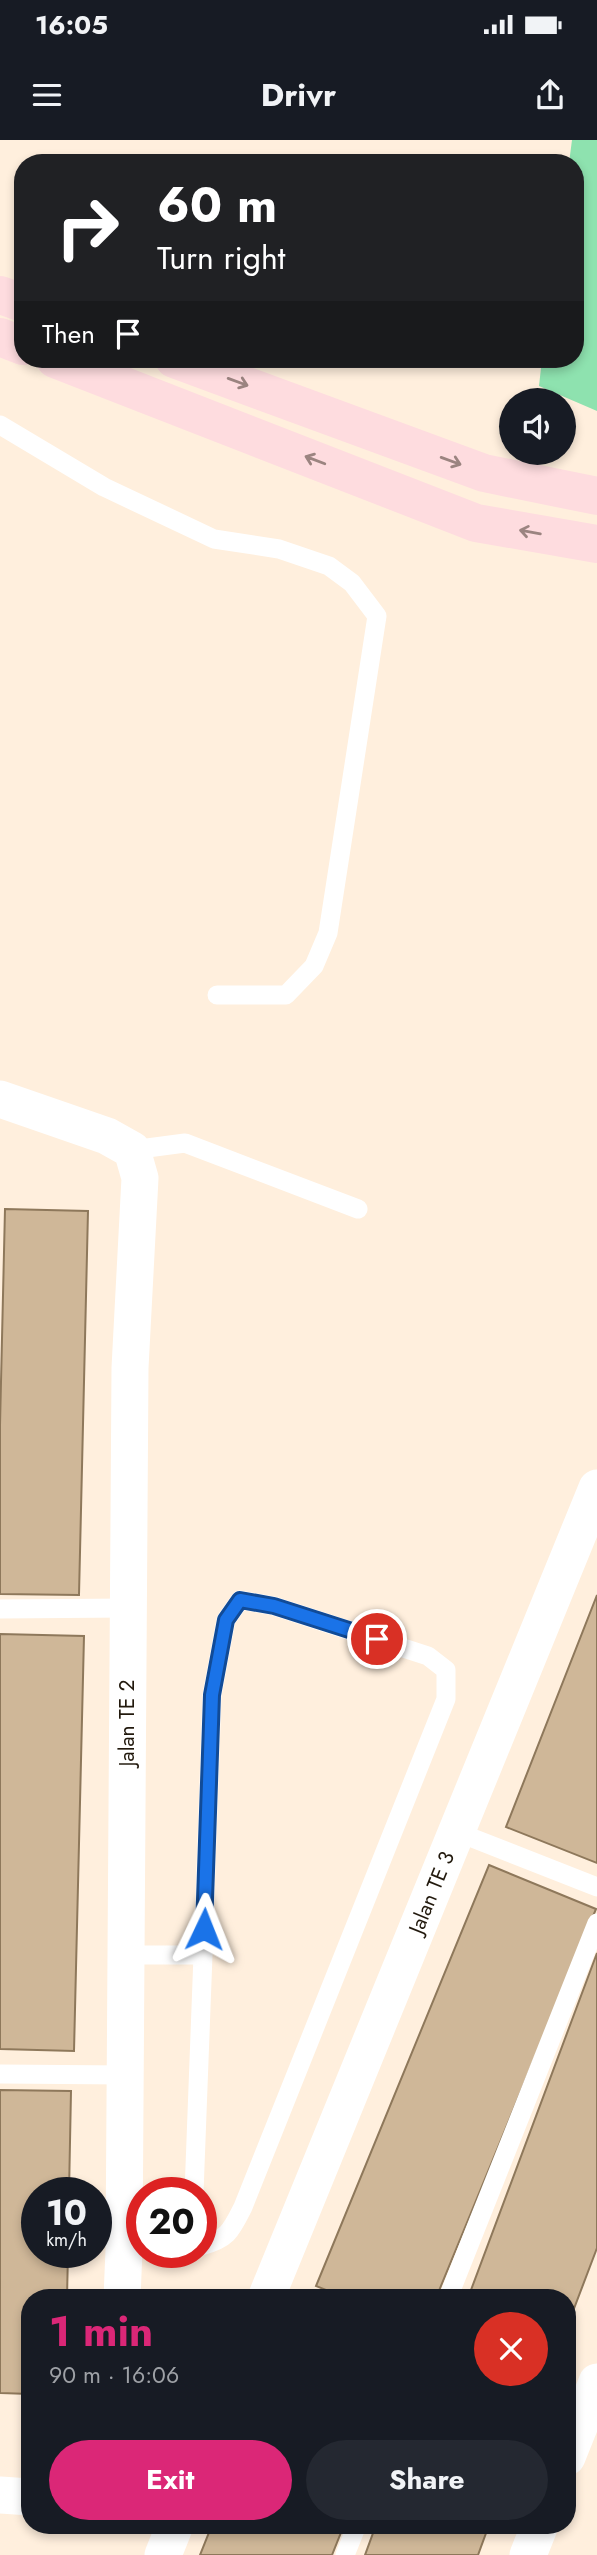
<!DOCTYPE html>
<meta charset="utf-8">
<style>
body{margin:0;font-family:Jost,sans-serif;background:#242831;color:#f1f3f6;height:100vh;display:flex;flex-direction:column;font-size:26px;white-space:nowrap}
*{box-sizing:border-box;margin:0}
p{font-size:23px;color:#9ea1a6}
.icon{flex:none;width:38px;height:38px;fill:none;stroke:currentColor;stroke-width:2;stroke-linecap:round;stroke-linejoin:round}
.map{position:relative;flex:1;overflow:hidden}
.drawer{position:absolute;left:21px;top:2149px;width:555px;height:245px;display:flex;flex-direction:column;background:#171b24;border-radius:28px;box-shadow:0 4px 10px #0003}
.drawer>*{flex:none}
.banner{position:absolute;left:14px;top:14px;width:570px;height:214px;border-radius:28px;box-shadow:0 4px 10px #0003;background:#202124;color:#fff;overflow:hidden}
.controls{position:absolute;left:499px;top:248px;display:grid;gap:14px}
.controls a{display:grid;place-items:center;width:77px;height:77px;border-radius:50%;background:#171b24;box-shadow:0 4px 10px #0003;font-size:35px}
.speed{position:absolute;left:21px;top:2037px;display:flex;gap:14px;font-size:35px;font-weight:700;text-align:center}
.speed>*{display:grid;place-content:center;width:91px;height:91px;border-radius:50%;background:#171b24;box-shadow:0 4px 10px #0003;line-height:1}
.speed small{font-size:18px;font-weight:400}
.speed .limit{border:10px solid #d22;background:#fff;color:#111}
.pin{position:absolute;display:grid;place-items:center;width:60px;height:60px;color:#fff;margin:-30px;border:4px solid #fff;border-radius:50%;box-shadow:0 2px 7px #0007}
.me{position:absolute;width:77px;margin:-38px;rotate:2deg;stroke-linejoin:round;filter:drop-shadow(0 0 5px #0008)}
.turn{display:flex;align-items:center;gap:24px;height:147px;padding:0 28px;font-size:32px}
.turn .icon{width:91px;height:91px;stroke-width:2.5}
.turn b{display:block;font-size:49px;line-height:60px}
.then{display:flex;align-items:center;height:66px;padding:0 28px;background:#0003;gap:14px;font-size:26px}
.round{display:grid;place-items:center;flex:none;width:74px;height:74px;border-radius:37px;background:#242831}
.summary{display:flex;align-items:center;justify-content:space-between;height:119px;padding:0 28px}
h1{font-size:42px;font-weight:700;line-height:52px;color:#db2777}
.action{display:flex;gap:14px;margin-top:auto;padding:14px 28px}
.action a{flex:1;height:80px;border-radius:42px;background:#db2777;color:#fff;font-size:28px;font-weight:700;line-height:80px;text-align:center}
.action a+a{background:#242831;color:#f1f3f6}
.status{display:flex;justify-content:space-between;align-items:center;height:49px;padding:0 35px;background:#171b24;direction:ltr}
.status svg{height:19px;fill:currentColor}
header{display:flex;justify-content:space-between;align-items:center;height:91px;padding:0 28px;background:#171b24;font-size:32px;font-weight:700}
.map>svg:first-child{display:block}
.green{fill:#8ee2af}
.building{fill:#cfb798;stroke:#8e785b;stroke-width:2}
.lines{fill:none;stroke-linecap:round;stroke-linejoin:round}
.lane{stroke:#fff;stroke-width:19}
.street{stroke:#fff;stroke-width:37}
.secondary{stroke:#fedcdf;stroke-width:38}
.oneway{stroke:#9b8480}
.route-casing{stroke:#114b97;stroke-width:18}
.route{stroke:#1a73e8;stroke-width:12}
.labels{text-anchor:middle;stroke-width:7;stroke-linejoin:round;paint-order:stroke}
.street-label{font-size:21px;fill:#22190d;stroke:#fff}
</style>
<div class="status"><b>16:05</b><svg viewBox="0 0 49 12"><path d="M0 12V9h3v3zM5 12V6h3v6zM10 12V3h3v9zM15 12V0h3v12zM26 1h20v11H26zM47 4h2v5h-2z"/></svg></div>
<header><svg class="icon" aria-label="menu" viewBox="0 0 24 24"><path d="M4 6h16M4 12h16M4 18h16"/></svg>Drivr<svg class="icon" aria-label="share" viewBox="0 0 24 24"><path d="M12 15V3M7 8l5-5 5 5M5 13v7h14v-7"/></svg></header>
<div class="map">
<svg width="597" height="2415" viewBox="0 0 597 2415">
<rect width="100%" height="100%" fill="#ffefdd"/>
<path class="green" d="M572,0H597V271L539,246L542,219H576V23H569Z"/>
<path class="building" d="M5,1069L88,1071L79,1455L0,1454V1285Z
M597,1455V1723L506,1687Z
M0,1494L84,1496L74,1911L0,1909Z
M489,1725L596,1769L436,2158H346L316,2146Z
M597,1813V2108L567,2187V2158H468Z
M0,1950L71,1951L69,2053H37V2112H68L67,2158H30V2254L0,2253Z
M212,2385H344L332,2415H200Z
M376,2385H489L478,2415H365Z"/>
<g class="lines">
<path class="lane" d="M0,285L104,347L214,399L279,409L329,426L352,443L377,476L328,793L314,826L286,855H217
M132,1010L185,1003L358,1069
M0,1469L128,1468
M457,1692L597,1747
M126,1815H203L212,1555L226,1480L240,1460L274,1466L428,1516L446,1530V1559L243,2067C231,2091 228,2099 201,2106
M0,1934L125,1935
M194,2053L203,1815
M448,2158L597,1783
M345,2415L357,2385"/>
<g class="street">
<path d="M0,959L107,996L132,1010L140,1038L130,1228L124,2110L122,2158"/>
<path id="s1" d="M266,2158L597,1348"/>
<path d="M567,2317L597,2242"/>
<path d="M0,2355L30,2357"/>
<path d="M163,2415L175,2385"/>
<path d="M528,2415L540,2385"/>
</g>
<path class="secondary" d="M0,155L23,163
M0,197L23,206
M55,219L476,383L597,404
M174,219L484,333L597,356"/>
</g>
<defs><path id="oneway-shaft" d="M-6 0H5M1.5-3L5.5 0L1.5 3" fill="none" stroke-width="1.6" stroke-linecap="round" stroke-linejoin="round" transform="scale(1.75)"/></defs>
<g class="oneway">
<use href="#oneway-shaft" transform="translate(238 242) rotate(20)"/>
<use href="#oneway-shaft" transform="translate(315 320) rotate(-159)"/>
<use href="#oneway-shaft" transform="translate(451 321) rotate(20)"/>
<use href="#oneway-shaft" transform="translate(530 392) rotate(-170)"/>
</g>
<g class="lines">
<g class="route-casing">
<path id="route" d="M204,1789L212,1555L226,1480L240,1460L274,1466L377,1499"/>
</g>
<use href="#route" class="route"/>
</g>
<g class="labels">
<g class="street-label">
<text transform="translate(127 1583) rotate(-90)" y="7">Jalan TE 2</text>
<text dy="7" stroke="none"><textPath href="#s1" startOffset="438">Jalan TE 3</textPath></text>
</g>
</g>
</svg>
<div class="controls">
<a><svg class="icon" aria-label="sound" viewBox="0 0 24 24"><path d="M4 9h4l5-4v14l-5-4H4zM17 9q2 3 0 6"/></svg></a>
</div>
<div class="speed"><div>10<small>km/h</small></div><div class="limit">20</div></div>
<div class="pin" style="left:377px;top:1499px;background:#d93025"><svg class="icon" aria-label="arrive" viewBox="0 0 24 24"><path d="M6 21V4h12l-3 4 3 4H6"/></svg></div>
<svg class="me" style="left:204px;top:1789px" viewBox="-20 -20 40 40"><path d="M0-17L14 15 0 8-14 15z" fill="#1a73e8" stroke="#fff" stroke-width="4"/></svg>
<div class="banner">
<div class="turn"><svg class="icon" aria-label="right" viewBox="0 0 24 24"><path d="M7 20v-9h11M14 6l5 5-5 5"/></svg><div><b>60 m</b>Turn right</div></div>
<div class="then">Then<svg class="icon" aria-label="arrive" viewBox="0 0 24 24"><path d="M6 21V4h12l-3 4 3 4H6"/></svg></div>
</div>
<section class="drawer">
<div class="summary"><div><h1>1 min</h1><p>90 m · 16:06</p></div><a class="round" style="background:#d93025;color:#fff"><svg class="icon" aria-label="close" viewBox="0 0 24 24"><path d="M6 6l12 12M18 6L6 18"/></svg></a></div>
<div class="action"><a>Exit</a><a>Share</a></div>
</section>
</div>
